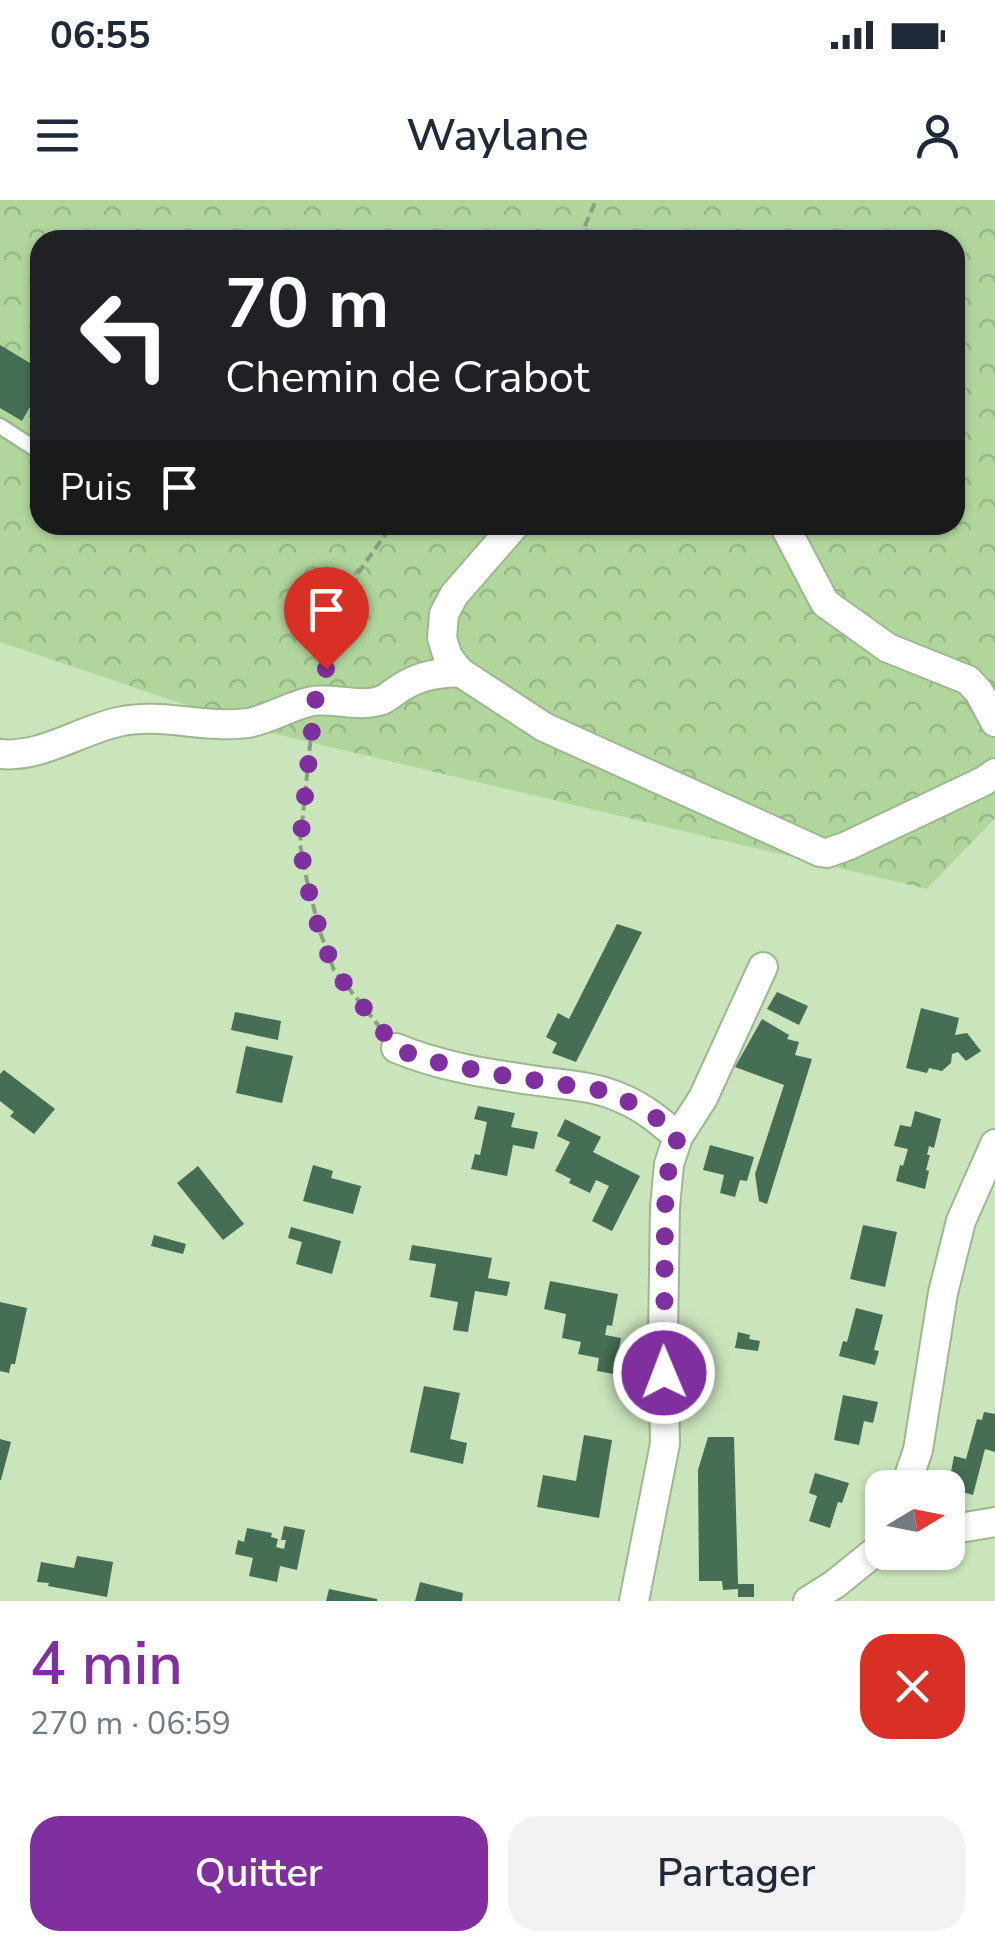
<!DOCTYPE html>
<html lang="fr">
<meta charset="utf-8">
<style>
body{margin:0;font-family:"Nunito Sans",sans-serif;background:#f2f2f3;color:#1f2937;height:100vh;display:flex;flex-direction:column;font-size:38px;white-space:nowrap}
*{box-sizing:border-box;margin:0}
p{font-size:32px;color:#747a83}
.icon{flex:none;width:55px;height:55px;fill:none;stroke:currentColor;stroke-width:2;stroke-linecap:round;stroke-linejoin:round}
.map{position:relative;height:1401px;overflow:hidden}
.side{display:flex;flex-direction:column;background:#fff;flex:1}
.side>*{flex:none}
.top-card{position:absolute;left:30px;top:30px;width:935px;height:305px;border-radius:30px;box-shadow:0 2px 8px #0004;background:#202124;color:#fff;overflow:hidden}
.needle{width:65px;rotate:80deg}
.controls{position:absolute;left:865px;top:1270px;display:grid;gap:20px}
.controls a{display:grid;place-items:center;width:100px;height:100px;border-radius:20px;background:#fff;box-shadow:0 2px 8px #0004;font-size:50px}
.pin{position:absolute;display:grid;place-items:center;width:85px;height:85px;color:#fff;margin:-102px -42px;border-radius:50% 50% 50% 0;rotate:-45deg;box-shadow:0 0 10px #0007}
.pin .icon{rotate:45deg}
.me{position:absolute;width:110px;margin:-55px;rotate:359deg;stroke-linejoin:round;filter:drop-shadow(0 0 8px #0008)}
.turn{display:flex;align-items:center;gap:35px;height:210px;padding:0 30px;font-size:45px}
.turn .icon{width:130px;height:130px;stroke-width:2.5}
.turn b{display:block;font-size:70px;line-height:85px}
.then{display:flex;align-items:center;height:95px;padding:0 30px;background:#0003;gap:20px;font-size:38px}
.round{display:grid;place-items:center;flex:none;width:105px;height:105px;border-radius:30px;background:#f2f2f3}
.overview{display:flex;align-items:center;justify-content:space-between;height:170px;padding:0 30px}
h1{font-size:60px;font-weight:600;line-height:75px;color:#802f9f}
.primary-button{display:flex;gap:20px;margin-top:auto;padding:20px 30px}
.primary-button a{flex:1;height:115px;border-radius:30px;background:#802f9f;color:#fff;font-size:40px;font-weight:600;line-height:115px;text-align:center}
.primary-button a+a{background:#f2f2f3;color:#1f2937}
.status{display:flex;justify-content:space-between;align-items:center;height:70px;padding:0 50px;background:#fff;direction:ltr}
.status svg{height:28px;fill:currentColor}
header{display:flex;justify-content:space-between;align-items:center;height:130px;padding:0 30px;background:#fff;font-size:45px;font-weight:600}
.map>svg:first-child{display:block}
.forest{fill:url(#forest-crowns);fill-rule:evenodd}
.building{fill:#466e54}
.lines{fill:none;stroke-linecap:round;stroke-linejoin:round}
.service-casing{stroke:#9db790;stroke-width:19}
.minor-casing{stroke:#9db790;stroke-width:32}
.path{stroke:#8a9f80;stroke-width:4;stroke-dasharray:10 5;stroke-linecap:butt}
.service{stroke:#fff;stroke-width:14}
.minor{stroke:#fff;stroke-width:28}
.route{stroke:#802f9f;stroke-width:18;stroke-dasharray:0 32.4}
</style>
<div class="status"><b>06:55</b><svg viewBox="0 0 49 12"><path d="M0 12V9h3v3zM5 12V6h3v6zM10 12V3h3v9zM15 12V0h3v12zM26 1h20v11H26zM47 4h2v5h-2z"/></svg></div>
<header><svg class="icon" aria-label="menu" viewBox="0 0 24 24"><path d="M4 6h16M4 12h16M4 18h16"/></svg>Waylane<svg class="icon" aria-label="person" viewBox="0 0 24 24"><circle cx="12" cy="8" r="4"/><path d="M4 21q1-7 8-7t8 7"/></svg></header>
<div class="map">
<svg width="995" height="1401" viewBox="0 0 995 1401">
<defs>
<pattern id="forest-crowns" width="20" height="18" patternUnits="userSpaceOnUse" patternTransform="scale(2.5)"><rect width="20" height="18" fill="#b0d69c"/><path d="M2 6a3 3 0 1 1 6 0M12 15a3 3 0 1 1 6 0" fill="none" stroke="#97b886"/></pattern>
</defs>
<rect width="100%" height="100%" fill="#cae5bc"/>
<path class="forest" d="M0,0H995V618L927,689L263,531L0,442ZM40,40H955V325H40Z"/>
<path class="building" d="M0,145L40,169V210L31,205L22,221L0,208Z
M617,724L642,732L576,862L552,853L557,843L546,837L558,813L569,819Z
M777,792L808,806L799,825L767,809Z
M921,808L959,818L955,835L967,833L981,851L966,861L958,852L952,854L951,863L942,871L929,868L927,873L906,868Z
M235,812L281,821L278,840L231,830Z
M762,819L789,835L787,839L799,842L795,855L812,859L767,1004L759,1001L755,974L784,885L735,867Z
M246,846L293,856L282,903L236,893Z
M4,870L55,909L34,934L10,916L14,912L0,901V874Z
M478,906L515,913L511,927L538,932L534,949L513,945L507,976L471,969L475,954L480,955L487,922L474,919Z
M915,911L941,919L934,948L929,946L927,955H930L926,970L929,971L925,989L896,981L900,965L903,966L908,949L894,946L900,925L911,927Z
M565,919L601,937L593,952L640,976L612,1031L592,1021L609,986L596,980L590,993L569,983L571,979L555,971L570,942L557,936Z
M710,945L754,957L747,981L740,980L735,997L720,993L724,975L703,970Z
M313,965L333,971L331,978L361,986L353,1014L303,1001Z
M198,966L244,1024L223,1040L177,983Z
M863,1025L897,1032L885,1087L850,1079Z
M291,1027L341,1041L332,1074L296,1064L302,1042L288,1038Z
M154,1035L186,1044L183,1054L151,1046Z
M412,1045L492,1058L488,1078L510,1082L507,1096L475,1091L468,1132L453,1130L458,1102L430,1097L436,1064L409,1060Z
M550,1081L618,1094L612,1126L607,1125L605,1135L621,1138L614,1174L597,1171L599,1158L578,1154L581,1142L562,1138L566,1114L544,1109Z
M0,1102L27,1108L15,1164H11L9,1173L0,1171Z
M856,1108L883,1115L874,1150L879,1151L875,1165L839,1156L843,1141L847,1142Z
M738,1132L750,1135L749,1139L760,1141L758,1151L735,1148Z
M424,1186L460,1193L450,1239L467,1243L463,1264L410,1252Z
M843,1195L878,1202L873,1223L864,1221L859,1245L834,1240Z
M984,1212L995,1214V1252L985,1249L973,1295L948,1288L954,1256L966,1259L977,1219L982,1220Z
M584,1235L612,1240L599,1318L537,1307L543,1275L576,1281Z
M708,1237H734L738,1384H754V1397H738V1389L723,1390L722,1381H699L698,1270Z
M0,1239L11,1242L1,1280H0Z
M815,1273L849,1283L842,1303L838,1302L830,1328L809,1321L817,1296L809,1293Z
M284,1326L305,1330L297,1370L280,1366L277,1382L249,1376L253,1358L235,1354L238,1340L244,1342L247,1328L272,1333L271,1337L278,1339L276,1347L284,1349L286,1340H281Z
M77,1356L113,1362L107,1397L48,1386L49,1383L37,1382L41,1362L74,1368Z
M420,1382L463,1393L462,1401H415Z
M329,1389L377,1399V1401H326Z"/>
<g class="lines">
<g class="service-casing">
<path id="service" d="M0,226L40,252"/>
</g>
<g class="minor-casing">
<path id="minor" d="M515,325L454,395L444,414L442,438L448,457L460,472L544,527L820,652L827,653L847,646L984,581L995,573
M784,325L825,403L888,448L968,480L979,492L995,522
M0,554C42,558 78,531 118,522C162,512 203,529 248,523C270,519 291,505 313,501C335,498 361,508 382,500C389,497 396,490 402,487C421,475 438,473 460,472
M396,848C441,867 490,874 538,881C566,885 595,886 621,898C643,907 660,921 678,937
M905,1288L918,1250L943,1093L961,1021L995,944
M948,1330L995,1322
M634,1401L665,1244L663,1137L665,1007L669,964L678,937L703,898L763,767
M808,1401L835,1384L882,1346"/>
</g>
<path class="path" d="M579,40L596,0
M324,473L358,373L392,325
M312,526L300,644L307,681L320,732L334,770L382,830"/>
<use href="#service" class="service"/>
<use href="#minor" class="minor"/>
</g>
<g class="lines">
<path class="route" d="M326,469L315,501L300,644L306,681L320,732L334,770L396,848L422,859L500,875L599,890L622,898L654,916L678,937L669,964L665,1007L664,1173"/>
</g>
</svg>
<div class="controls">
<a><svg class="needle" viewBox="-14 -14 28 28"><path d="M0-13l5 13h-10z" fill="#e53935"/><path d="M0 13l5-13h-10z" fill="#747a83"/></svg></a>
</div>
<div class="pin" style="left:326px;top:469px;background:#d93025"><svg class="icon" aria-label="arrive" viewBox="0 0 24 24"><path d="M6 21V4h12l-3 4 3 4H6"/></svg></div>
<svg class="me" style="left:664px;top:1173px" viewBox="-20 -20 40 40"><circle r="17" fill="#802f9f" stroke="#fff" stroke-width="3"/><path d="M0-11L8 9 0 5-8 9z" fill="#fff"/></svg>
<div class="top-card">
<div class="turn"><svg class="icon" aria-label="left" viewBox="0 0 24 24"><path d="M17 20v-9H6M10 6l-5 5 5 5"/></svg><div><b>70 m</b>Chemin de Crabot</div></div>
<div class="then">Puis<svg class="icon" aria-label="arrive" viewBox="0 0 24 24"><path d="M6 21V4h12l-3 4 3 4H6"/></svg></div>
</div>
</div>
<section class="side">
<div class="overview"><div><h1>4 min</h1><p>270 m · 06:59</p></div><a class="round" style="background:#d93025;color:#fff"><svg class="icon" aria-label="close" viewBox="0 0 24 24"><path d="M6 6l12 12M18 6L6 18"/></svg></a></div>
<div class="primary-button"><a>Quitter</a><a>Partager</a></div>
</section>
